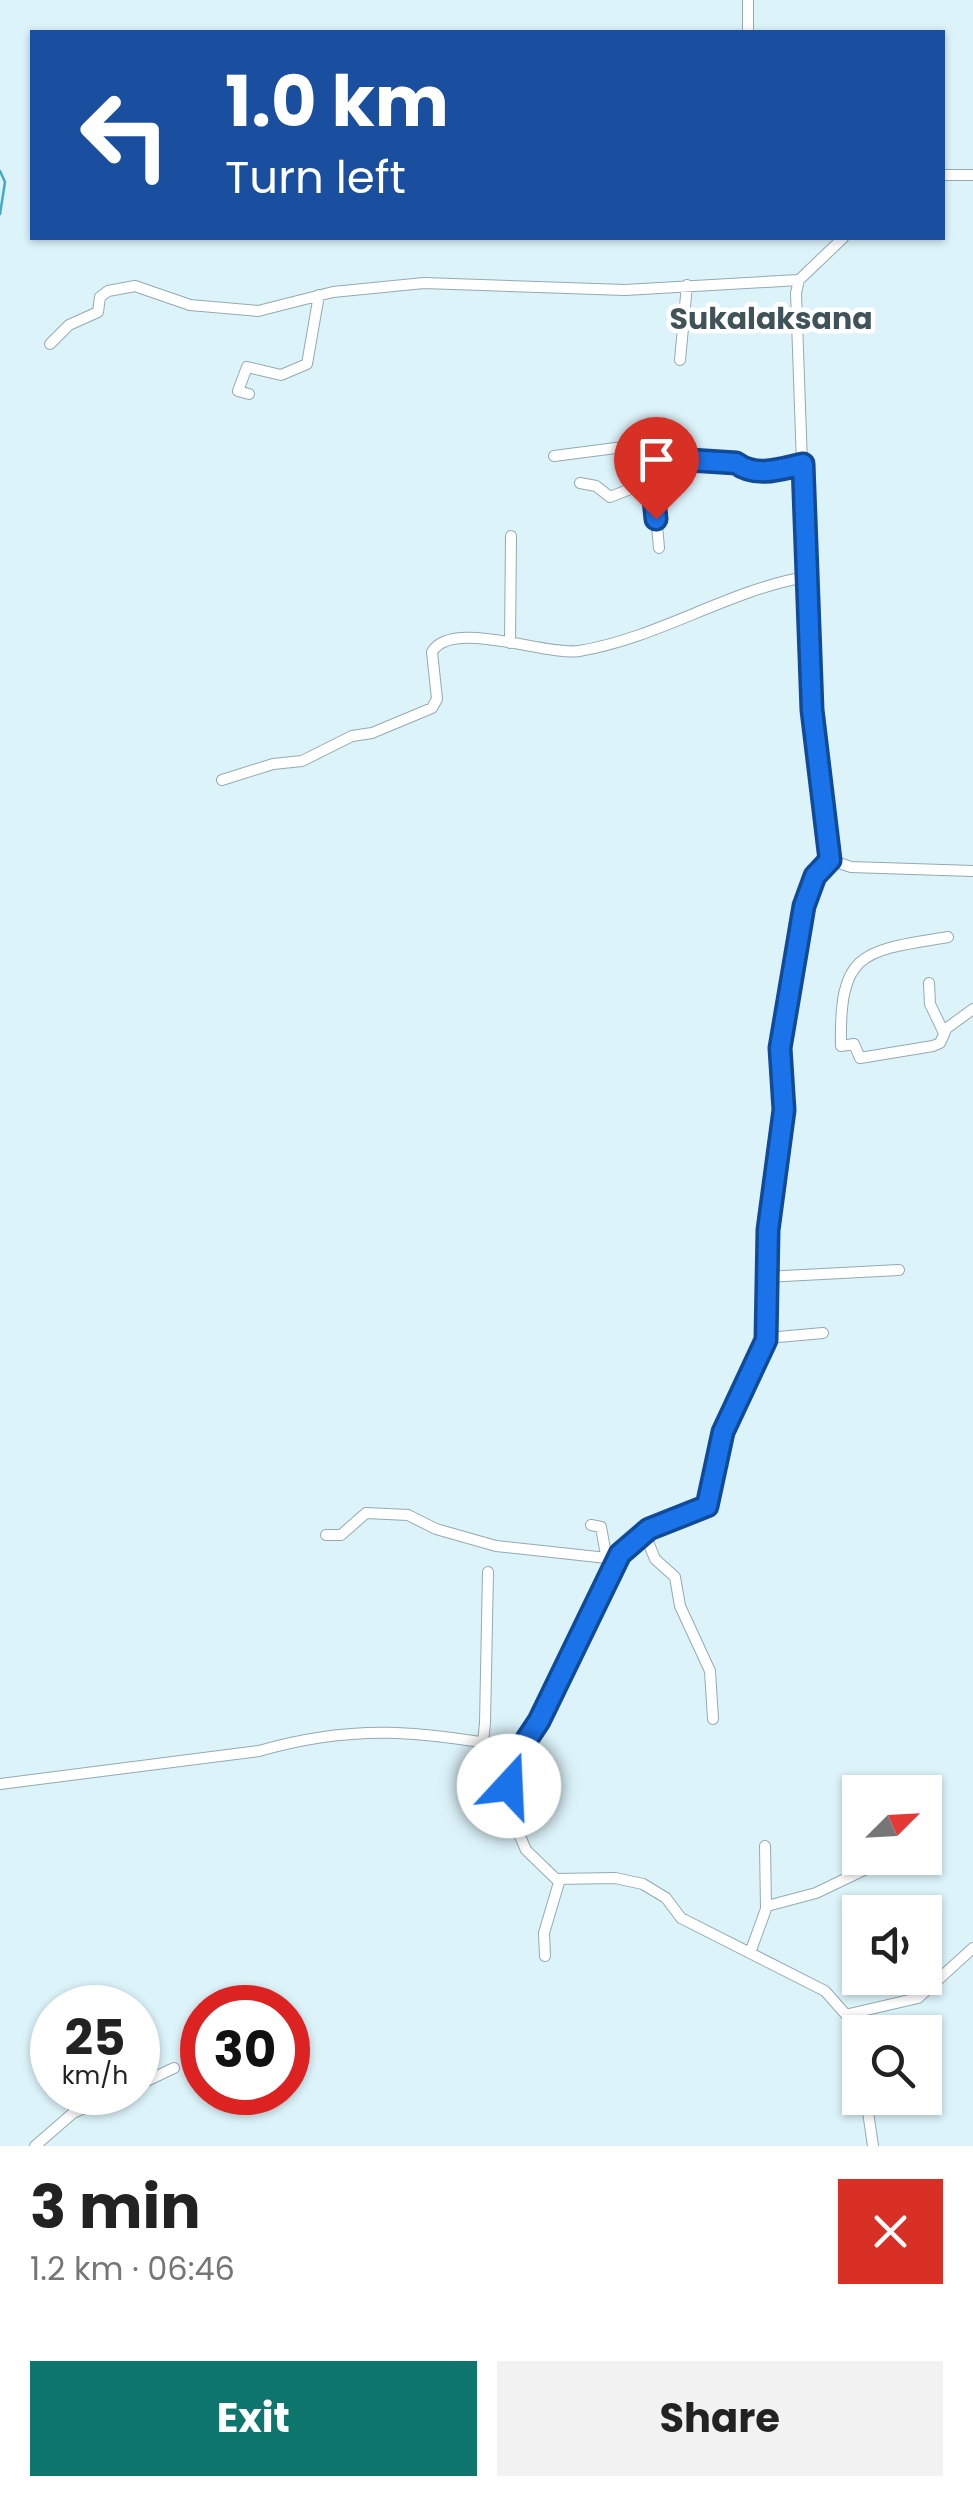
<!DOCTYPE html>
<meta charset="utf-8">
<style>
body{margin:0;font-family:Poppins,sans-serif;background:#f2f2f2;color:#222;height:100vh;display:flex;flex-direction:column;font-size:38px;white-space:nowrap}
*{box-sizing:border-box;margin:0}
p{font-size:32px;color:#767676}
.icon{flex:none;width:55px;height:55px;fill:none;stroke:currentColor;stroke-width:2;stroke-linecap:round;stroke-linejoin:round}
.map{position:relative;height:2146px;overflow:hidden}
.details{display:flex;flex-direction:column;background:#fff;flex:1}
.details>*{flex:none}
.top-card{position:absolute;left:30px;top:30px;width:915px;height:210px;border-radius:0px;box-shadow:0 2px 8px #0004;background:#1a4fa0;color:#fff;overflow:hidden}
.needle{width:65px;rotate:66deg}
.fabs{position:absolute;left:842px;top:1775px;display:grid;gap:20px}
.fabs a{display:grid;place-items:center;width:100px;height:100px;border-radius:0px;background:#fff;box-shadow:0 2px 8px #0004;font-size:50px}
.speed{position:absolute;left:30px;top:1985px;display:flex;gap:20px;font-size:50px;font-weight:700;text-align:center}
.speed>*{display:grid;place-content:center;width:130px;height:130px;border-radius:50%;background:#fff;box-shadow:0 2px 8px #0004;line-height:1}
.speed small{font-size:25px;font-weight:400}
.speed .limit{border:15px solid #d22;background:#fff;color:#111}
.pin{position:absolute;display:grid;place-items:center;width:85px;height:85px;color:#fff;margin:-102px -42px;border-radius:50% 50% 50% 0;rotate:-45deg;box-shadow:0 0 10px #0007}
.pin .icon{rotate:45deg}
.me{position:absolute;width:110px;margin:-55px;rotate:20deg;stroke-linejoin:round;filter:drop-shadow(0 0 8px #0008)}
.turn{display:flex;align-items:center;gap:35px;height:210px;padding:0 30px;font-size:45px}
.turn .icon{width:130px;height:130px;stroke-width:2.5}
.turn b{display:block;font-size:70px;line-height:85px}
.round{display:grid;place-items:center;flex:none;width:105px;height:105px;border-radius:0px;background:#f2f2f2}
.overview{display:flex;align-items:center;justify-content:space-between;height:170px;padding:0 30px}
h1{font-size:60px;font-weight:700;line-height:75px}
.cta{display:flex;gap:20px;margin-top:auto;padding:20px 30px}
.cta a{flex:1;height:115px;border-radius:0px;background:#0f766e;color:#fff;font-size:40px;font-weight:700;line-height:115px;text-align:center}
.cta a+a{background:#f2f2f2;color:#222}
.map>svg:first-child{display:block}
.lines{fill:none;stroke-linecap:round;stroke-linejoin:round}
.stream{stroke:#45aac1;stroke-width:2.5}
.street-casing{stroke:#94aab1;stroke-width:12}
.street{stroke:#fff;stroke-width:10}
.route-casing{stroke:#114b97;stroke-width:25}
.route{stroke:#1a73e8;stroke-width:18}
.labels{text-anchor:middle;stroke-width:9;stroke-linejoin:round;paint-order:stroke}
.quarter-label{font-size:30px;font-weight:bold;fill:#3f5359;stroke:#fff}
</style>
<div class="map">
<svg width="973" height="2146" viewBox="0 0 973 2146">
<rect width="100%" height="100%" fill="#dcf3fa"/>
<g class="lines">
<path class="stream" d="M0,171L5,182L0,214"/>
<g class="street-casing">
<path id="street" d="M748,0V32
M942,175H973
M843,238L799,280L796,293L809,663L830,860L815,876L804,906L779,1048L784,1109L768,1230L766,1341L723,1432L707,1505L644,1532L616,1559L539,1721L515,1757L509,1786L513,1820L526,1850L556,1879L615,1878L643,1884L666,1898L681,1918L825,1991L856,2026L860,2060
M50,344L69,325L98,312L100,297L108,291L135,286L190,305L258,311L333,292L424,283L625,290L799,280
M680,360L687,285
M249,394L238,391L247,367L281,375L307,364L319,295
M554,456L639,445L653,480L659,548
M643,457L736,463C756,479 780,469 803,463
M580,483L596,486L610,497L653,480
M510,643L511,536
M222,780L273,764L302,761L352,736L372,733L432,708L437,699L432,652C451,618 546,656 579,651C658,638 727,591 805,577
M830,860L851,867L973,871
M929,983L930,1004L943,1031L973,1009
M945,1032L940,1043L933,1046L860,1058L854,1044L841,1046C839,951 862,951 948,937
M765,1277L899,1270
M767,1338L823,1333
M591,1525L601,1527L606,1555
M644,1532L655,1559L675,1577L680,1606L710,1671L713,1719
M326,1535H341L366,1513L408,1515L436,1529L496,1546L616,1559
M468,1780L483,1743L485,1723L488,1572
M0,1784L259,1751C355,1723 424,1731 520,1749
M767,1906L816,1893L866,1869H935
M750,1953L766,1909L765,1846
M545,1956L544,1933L560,1879
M849,2014L918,1998L973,1948
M138,2085L174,2068
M866,2098L873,2146
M35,2146L73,2113L121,2092"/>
</g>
<use href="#street" class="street"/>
</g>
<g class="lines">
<g class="route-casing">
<path id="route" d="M509,1786L515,1757L539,1721L620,1554L649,1529L707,1506L723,1432L766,1340L768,1230L784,1110L780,1048L804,906L815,876L830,860L812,710L803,464C781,469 756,478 736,463L643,457L652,480L656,519"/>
</g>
<use href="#route" class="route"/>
</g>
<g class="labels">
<g class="quarter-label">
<text x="771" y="329">Sukalaksana</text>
</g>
</g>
</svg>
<div class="fabs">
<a><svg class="needle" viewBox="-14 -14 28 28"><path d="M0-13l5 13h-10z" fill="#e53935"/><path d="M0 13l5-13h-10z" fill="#767676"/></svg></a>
<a><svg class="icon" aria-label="sound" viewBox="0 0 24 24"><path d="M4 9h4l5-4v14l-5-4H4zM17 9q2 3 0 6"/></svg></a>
<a><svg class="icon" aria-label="search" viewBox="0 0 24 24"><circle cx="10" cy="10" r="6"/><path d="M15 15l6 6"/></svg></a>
</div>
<div class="speed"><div>25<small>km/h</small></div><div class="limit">30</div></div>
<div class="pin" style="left:656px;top:519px;background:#d93025"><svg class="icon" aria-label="arrive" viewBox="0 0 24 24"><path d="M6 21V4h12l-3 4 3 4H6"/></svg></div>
<svg class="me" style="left:509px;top:1786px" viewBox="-20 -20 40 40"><circle r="19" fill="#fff"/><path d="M0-13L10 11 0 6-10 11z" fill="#1a73e8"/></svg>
<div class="top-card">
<div class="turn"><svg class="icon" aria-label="left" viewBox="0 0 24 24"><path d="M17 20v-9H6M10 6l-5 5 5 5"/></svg><div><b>1.0 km</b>Turn left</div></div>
</div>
</div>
<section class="details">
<div class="overview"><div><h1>3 min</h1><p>1.2 km · 06:46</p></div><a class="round" style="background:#d93025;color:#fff"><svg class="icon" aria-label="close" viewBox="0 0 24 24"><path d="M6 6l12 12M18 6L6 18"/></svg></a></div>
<div class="cta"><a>Exit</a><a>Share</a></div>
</section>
